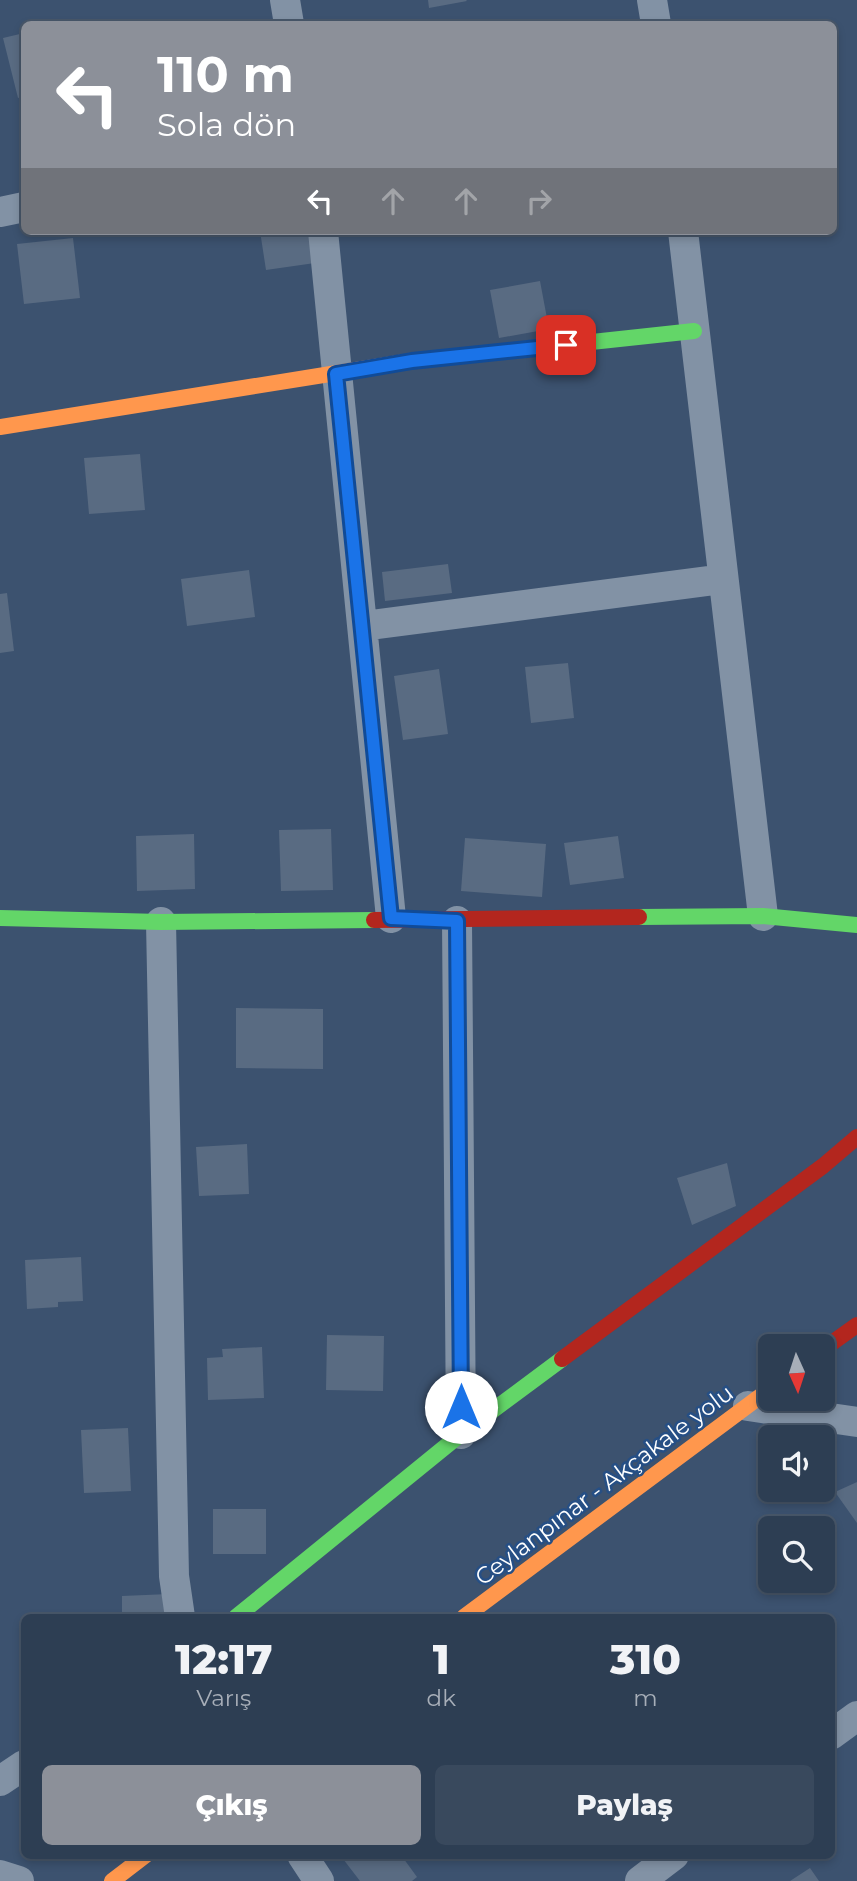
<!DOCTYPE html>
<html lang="tr">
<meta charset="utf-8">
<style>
body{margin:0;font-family:Montserrat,sans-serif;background:#39495d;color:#f1f3f6;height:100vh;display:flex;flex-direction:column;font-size:26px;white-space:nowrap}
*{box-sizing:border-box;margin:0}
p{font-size:23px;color:#a7aeb8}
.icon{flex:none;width:38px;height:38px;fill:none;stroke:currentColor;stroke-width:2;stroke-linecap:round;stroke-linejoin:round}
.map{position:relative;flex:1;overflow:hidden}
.details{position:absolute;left:21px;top:1614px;width:814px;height:245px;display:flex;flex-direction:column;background:#2d3e53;border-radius:10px;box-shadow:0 4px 10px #0003,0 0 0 2px #48576a}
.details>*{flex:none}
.banner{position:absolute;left:21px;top:21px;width:816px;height:214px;border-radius:10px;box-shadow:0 4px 10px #0003,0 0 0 2px #48576a;background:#8c9099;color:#fff;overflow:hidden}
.needle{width:46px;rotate:177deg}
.controls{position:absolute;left:758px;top:1334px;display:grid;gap:14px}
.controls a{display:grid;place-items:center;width:77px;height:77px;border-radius:10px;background:#2d3e53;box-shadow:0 4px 10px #0003,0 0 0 2px #48576a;font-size:35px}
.pin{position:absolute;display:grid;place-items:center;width:60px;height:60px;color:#fff;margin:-30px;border-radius:14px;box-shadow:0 4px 10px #0006}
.me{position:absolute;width:77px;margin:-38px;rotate:0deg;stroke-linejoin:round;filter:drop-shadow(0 0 5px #0008)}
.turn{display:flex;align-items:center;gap:24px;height:147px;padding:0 21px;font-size:32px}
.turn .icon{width:91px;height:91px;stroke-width:2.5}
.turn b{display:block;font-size:49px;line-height:60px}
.lanes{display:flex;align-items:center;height:66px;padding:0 21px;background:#0003;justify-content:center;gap:35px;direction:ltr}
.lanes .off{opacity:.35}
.eta{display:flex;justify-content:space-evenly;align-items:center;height:119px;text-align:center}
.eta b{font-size:42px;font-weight:800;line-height:49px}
.primary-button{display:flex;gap:14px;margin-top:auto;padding:14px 21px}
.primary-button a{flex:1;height:80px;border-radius:10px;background:#8c9099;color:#fff;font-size:28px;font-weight:800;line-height:80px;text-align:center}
.primary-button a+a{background:#39495d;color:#f1f3f6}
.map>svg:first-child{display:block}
.building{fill:#596b82}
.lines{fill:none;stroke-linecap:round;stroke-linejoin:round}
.street{stroke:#8292a5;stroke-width:30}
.fast{stroke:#63d668;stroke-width:16}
.slow{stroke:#ff974d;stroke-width:16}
.jam{stroke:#b3261e;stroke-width:16}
.route-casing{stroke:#114b97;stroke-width:18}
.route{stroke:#1a73e8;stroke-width:12}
.labels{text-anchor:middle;stroke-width:5;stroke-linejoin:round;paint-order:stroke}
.street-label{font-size:23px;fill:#fff;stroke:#264f85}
</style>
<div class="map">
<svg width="857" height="1881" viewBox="0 0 857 1881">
<rect width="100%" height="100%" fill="#3c526f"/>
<path class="building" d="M428,0H466L467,1L429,8Z
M24,33V96L18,98L3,38Z
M260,231H310L315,263L266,270Z
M73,238L80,298L24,304L17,244Z
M540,281L549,329L499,338L490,290Z
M140,454L145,510L89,514L84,458Z
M448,564L452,593L385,601L382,572Z
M249,570L255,617L187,626L181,579Z
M7,593L14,651L0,653V594Z
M568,663L574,718L531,723L525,667Z
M439,669L448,734L403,740L394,676Z
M331,829L333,890L281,891L279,830Z
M194,834L195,889L137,891L136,836Z
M618,836L624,878L570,885L564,843Z
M465,838L546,844L542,897L461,891Z
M236,1008L323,1009V1069L236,1068Z
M247,1144L249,1194L199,1196L196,1147Z
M727,1163L736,1206L692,1225L677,1178Z
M81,1257L83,1301L58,1302V1307L27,1309L25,1260Z
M327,1335L384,1336L383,1391L326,1390Z
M262,1347L264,1398L208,1400L207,1358L223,1357L222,1349Z
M128,1428L131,1491L84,1493L81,1430Z
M857,1482V1523L835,1492Z
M213,1509H266V1554H213Z
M169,1594V1617H122V1596Z
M340,1855H401L417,1877L412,1881H360Z
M810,1868L819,1881H790Z"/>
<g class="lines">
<path class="street" d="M285,0L289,24
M652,0L656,24
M0,212L24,207
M323,231L391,918
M683,231L763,916
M363,626L723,579
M457,921L461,1434
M161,922L174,1576L180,1617
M748,1406L857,1422
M831,1735L857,1716
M0,1781L24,1765
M302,1855L319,1881
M0,1875L19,1881
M640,1881L674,1855"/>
<path class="fast" d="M405,362L694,331
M639,917L763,916L857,925
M0,918L161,922L374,920
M236,1617L461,1434L562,1359"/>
<path class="slow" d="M0,427L405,362
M464,1617L770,1389
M112,1881L146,1855"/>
<path class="jam" d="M374,920L639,917
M822,1350L857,1325
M562,1359L823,1166L857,1137"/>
</g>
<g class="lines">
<g class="route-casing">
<path id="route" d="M461,1407L457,921L391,918L336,374L412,361L566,345"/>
</g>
<use href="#route" class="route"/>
</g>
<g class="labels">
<g class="street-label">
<text transform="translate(604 1485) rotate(-37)" y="8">Ceylanpınar - Akçakale yolu</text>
</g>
</g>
</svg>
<div class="controls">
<a><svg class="needle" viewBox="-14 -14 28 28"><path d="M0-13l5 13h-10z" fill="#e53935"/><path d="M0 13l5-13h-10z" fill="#a7aeb8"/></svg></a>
<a><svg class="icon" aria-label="sound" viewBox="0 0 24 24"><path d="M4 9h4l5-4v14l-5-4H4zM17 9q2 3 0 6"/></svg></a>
<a><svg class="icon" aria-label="search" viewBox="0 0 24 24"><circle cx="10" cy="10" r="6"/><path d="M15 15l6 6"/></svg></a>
</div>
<div class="pin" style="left:566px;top:345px;background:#d93025"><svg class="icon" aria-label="arrive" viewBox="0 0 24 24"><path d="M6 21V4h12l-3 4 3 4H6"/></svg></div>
<svg class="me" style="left:461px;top:1407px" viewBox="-20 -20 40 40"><circle r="19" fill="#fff"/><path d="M0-13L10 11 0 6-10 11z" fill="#1a73e8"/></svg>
<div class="banner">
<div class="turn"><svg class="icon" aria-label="left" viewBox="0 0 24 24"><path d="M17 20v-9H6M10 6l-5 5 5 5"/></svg><div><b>110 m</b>Sola dön</div></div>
<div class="lanes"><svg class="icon" aria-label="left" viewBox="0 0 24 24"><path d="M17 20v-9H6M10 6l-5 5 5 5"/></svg><svg class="icon off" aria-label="ahead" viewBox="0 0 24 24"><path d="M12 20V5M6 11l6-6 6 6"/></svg><svg class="icon off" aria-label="ahead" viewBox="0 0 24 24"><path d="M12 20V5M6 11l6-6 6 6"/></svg><svg class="icon off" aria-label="right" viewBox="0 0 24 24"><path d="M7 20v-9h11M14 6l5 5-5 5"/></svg></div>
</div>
<section class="details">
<div class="eta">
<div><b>12:17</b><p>Varış</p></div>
<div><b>1</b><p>dk</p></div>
<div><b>310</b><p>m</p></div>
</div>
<div class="primary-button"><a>Çıkış</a><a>Paylaş</a></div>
</section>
</div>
